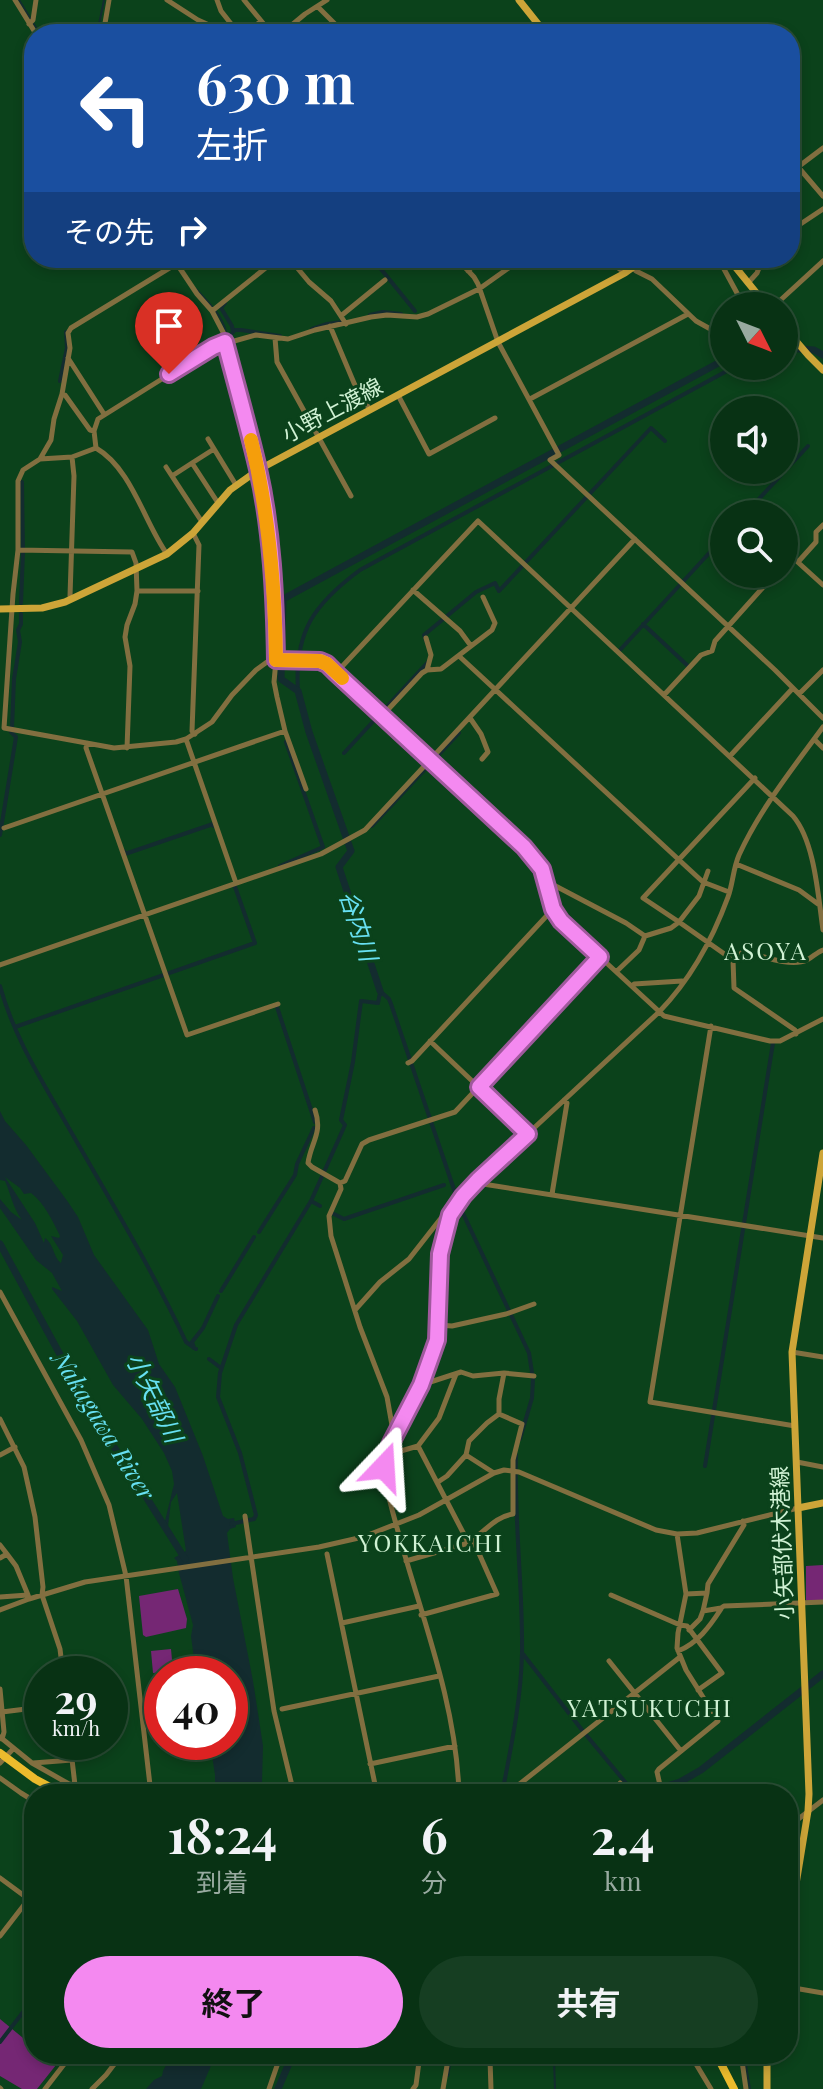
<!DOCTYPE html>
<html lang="ja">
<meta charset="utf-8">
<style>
body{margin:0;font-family:"Playfair Display","Noto Sans JP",serif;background:#163e22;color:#f1f3f6;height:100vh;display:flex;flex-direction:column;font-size:30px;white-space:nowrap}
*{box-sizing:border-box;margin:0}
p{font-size:26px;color:#98aaa0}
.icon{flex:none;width:44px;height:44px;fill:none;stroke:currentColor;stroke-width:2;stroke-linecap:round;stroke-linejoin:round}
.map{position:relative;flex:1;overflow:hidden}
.panel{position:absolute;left:24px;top:1784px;width:774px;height:280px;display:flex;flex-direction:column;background:#083214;border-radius:32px;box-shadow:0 4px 12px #0003,0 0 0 2px #294d34}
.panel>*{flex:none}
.hud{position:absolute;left:24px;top:24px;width:776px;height:244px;border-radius:32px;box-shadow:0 4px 12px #0003,0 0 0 2px #294d34;background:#1a4fa0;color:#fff;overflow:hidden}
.needle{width:52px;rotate:132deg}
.fabs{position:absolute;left:710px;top:292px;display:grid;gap:16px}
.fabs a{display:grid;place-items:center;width:88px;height:88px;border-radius:50%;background:#083214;box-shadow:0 4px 12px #0003,0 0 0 2px #294d34;font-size:40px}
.speed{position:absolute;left:24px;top:1656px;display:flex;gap:16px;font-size:40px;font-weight:700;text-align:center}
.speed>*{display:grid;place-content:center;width:104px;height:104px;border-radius:50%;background:#083214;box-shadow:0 4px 12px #0003,0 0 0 2px #294d34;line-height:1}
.speed small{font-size:20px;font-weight:400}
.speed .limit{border:12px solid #d22;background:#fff;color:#111}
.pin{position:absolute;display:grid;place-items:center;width:68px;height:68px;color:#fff;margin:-82px -34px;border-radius:50% 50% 50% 0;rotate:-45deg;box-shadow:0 0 8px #0007}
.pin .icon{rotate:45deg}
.me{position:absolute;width:88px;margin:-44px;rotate:20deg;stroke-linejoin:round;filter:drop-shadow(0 0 6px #0008)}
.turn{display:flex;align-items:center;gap:28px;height:168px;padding:0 40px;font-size:36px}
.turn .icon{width:104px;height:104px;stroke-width:2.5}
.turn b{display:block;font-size:56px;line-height:68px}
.then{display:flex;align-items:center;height:76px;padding:0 40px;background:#0003;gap:16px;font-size:30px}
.eta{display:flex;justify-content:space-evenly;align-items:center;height:136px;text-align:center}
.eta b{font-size:48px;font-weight:700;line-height:56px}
.primary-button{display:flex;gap:16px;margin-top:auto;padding:16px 40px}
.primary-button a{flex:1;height:92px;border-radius:48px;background:#f489f0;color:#111;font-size:32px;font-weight:700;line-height:92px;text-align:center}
.primary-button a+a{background:#163e22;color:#f1f3f6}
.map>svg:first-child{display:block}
.green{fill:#752774}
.water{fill:#132c2f;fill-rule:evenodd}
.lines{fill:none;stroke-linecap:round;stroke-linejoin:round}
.stream{stroke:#132c2f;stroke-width:2}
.canal{stroke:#132c2f;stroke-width:4}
.river{stroke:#132c2f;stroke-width:7}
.minor{stroke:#826f40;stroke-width:5}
.major{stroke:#cda538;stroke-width:7}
.highway{stroke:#ebbb2d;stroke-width:8}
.route-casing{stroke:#9f599c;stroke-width:20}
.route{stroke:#f489f0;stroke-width:14}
.slow{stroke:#f59e0b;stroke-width:14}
.labels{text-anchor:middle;stroke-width:6;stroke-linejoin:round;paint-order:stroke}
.street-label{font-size:22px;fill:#d0f2d4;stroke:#0b421b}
.water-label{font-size:24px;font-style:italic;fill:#67e0f2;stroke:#0b421b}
.neighbourhood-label{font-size:24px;letter-spacing:2px;fill:#d0f2d4;stroke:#0b421b}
</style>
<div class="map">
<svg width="823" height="2089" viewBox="0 0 823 2089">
<rect width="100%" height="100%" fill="#0b421b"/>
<path class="green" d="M823,1565V1600L808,1601L806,1600V1566Z
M178,1589L187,1619L186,1628L146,1637L143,1635L139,1596Z
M171,1649L173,1671L153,1673L151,1651Z
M0,2019L34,2047V2054H43L56,2065L37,2089H22L0,2076Z"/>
<path class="water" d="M0,1111L5,1121L26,1145L68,1202L78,1217L94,1255L148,1330L159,1364L175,1387L203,1456L223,1516L228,1519L234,1518L236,1527L230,1529L227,1533L233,1578L253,1681L263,1746L262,1782L259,1786V1794H215V1775L210,1742H230V1674H196L191,1636L193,1625L179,1573L177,1561L174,1558L186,1551L177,1493L171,1502L168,1526L165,1521L174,1484L172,1471L164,1453L142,1419L113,1385L77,1321L52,1289V1287L62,1291L52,1273L36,1260L0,1208V1199L11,1212L22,1220C12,1206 12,1197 5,1181L0,1180ZM5,1177L20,1188L24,1194L31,1193C45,1204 52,1220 60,1236L59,1238L51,1236L63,1255L61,1263C53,1257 54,1244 45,1238L44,1243L35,1223Z
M172,2054H216L201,2089H146L154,2080L162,2076L163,2071Z"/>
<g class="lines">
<path class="stream" d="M19,0L40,34
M97,34L104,0
M196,289C208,302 222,315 226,332
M245,408L262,463
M263,470L283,599
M554,2054V2055
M744,2054L750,2089
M554,2059L555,2089
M448,2076L452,2054"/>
<path class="canal" d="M372,258L415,311
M225,303L221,308L232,326L233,332
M370,315L383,312L401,314
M312,329L327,324L342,322
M227,339L235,330H241L280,336
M60,381L67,348L66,332
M745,514L808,446
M21,603L23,552L22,482
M643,624L687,665
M426,641L424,635L476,592L495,583L499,591L651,428L665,441
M620,650L724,537
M298,691C294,632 314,604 360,570L736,366
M12,728L14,679L20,642L18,630L21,624V614
M344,753L428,662
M372,826L459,733
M0,835L16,737L11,732
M124,851L125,854L213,824L214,826
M280,866L323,847L286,742
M0,986C14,1038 44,1084 70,1130C110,1200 152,1269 186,1342L196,1349
M380,991L389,999L391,1004L460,1207L529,1353L533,1379L532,1398L520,1439
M277,1007L315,1122
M15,1027L255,943L234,884
M311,1201L320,1206
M334,1214L344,1219L444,1185
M259,1232L295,1175L297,1164L314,1128
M221,1291L254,1237
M194,1348L192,1342L203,1328L218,1296
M209,1359L221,1368
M705,1466L773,1043
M231,1524L254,1519L256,1515L240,1453L218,1397L220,1373L236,1325L311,1201L345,1125L341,1120L353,1062L361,1001L378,1003L380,993
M523,1654L582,1730L635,1794
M502,1794C511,1747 521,1701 522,1653C523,1587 514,1521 516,1455
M0,2042L34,1998"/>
<path class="river" d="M784,348L814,350L823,355
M380,991L339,867L351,851L309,732L298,691L281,679L283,599L724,360
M0,1244L69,1371L85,1405L123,1460L185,1559
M640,1794L680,1782L701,1770L823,1674
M278,2089L293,2054"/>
<path class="minor" d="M15,0L36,34
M167,0L198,20L229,34
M217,0L221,11L239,34
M244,0L272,34
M318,7L337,26
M29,24L33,20L36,0
M108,34L104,29L109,0
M246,34L261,21
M281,34L305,14L327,0
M799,168L823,196
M790,173L823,148
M790,231L823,209
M173,258L197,294L212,311L224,334L258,470L269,536L276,613V660L274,682L277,697L285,731L306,789
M289,258L309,282L331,301L346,324
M456,258L474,277L478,284L498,342L559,455L550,460L775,670L823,718
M553,258H572
M605,258L625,273
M718,258L744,306
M510,267L511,258
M633,268L636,271L652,279L696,321L714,331L724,330
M468,271L471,268L470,258
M748,283L757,273L763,258
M774,306L823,261
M212,311L278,258
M342,315L385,280
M330,326L354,383L370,410
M275,338L277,362L351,496
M68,358L104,414
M398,395L429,454L495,418
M530,399L688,314
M94,431L90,430L65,395L62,394L70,348L68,333L71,328L176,264
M208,439L236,485
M96,448L72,457L40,459L23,470L18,481V550L13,594L4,728L114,748L176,742L186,739L212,722L232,695L256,670L267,662L278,660L320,661L327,664L336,673L524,847C530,853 537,859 541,867C551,887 546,900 561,921L664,1016L770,1041H780L823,1019
M214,449L192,463L218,503
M40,459L51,440L54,419L62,394
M166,467L202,522
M172,476L192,463
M193,533L199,545L192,731L195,734
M18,550L132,552L136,563L137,591L135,604L127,625L125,637L130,666L127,748
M167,554C144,522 132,469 96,448L94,431L98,419L213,347L256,335L288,339L315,330L371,317L387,315L417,317L428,314L479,289L510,267L536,258
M798,562L816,542V532L823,525
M784,564L791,556L823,585
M413,590L460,631L471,646
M137,591H198
M70,596L74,476L72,457
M426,638L431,655L427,670
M459,656L691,871L703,882L729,892
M336,673L478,521L793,816C815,842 818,896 823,930
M799,694L823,670
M664,695L701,655L712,651L715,641L775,574
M382,716L422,673L427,670L441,669L492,630L495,623L483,597
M470,718L481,734L488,752L482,759
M186,739L236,883
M814,739L823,748
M87,743L86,748L187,1035L278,1004
M730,756L793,688
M4,828L285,731
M736,864L799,890L818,904
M708,871L699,896L679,922L643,898L755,778
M546,881L626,923L645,936
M733,960L744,951C760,955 790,968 807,960C813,957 817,952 823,950
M0,965L321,854L365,830L635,539
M617,971L639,950L645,936L671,928L679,922L733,960L734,988L795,1030L796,1034
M633,986L634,984L682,981L684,982
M711,1026L650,1402L795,1426
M430,1041L528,1134
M408,1063L412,1061L553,909
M315,1110C323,1133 311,1142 308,1163L312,1167L340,1183
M478,1180L483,1184L823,1238
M552,1194L567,1103L564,1100
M0,1292L81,1440L109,1505L126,1576L151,1794
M355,1310L380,1282L409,1259L445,1213L450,1215
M439,1325L452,1326L506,1314L534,1304
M792,1352L823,1357
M421,1385L461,1372L473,1376L504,1373
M499,1414V1399L504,1373L534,1376
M0,1419L24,1467L35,1517L43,1587L42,1595L60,1649L63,1674
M396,1433L393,1431L387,1397L360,1327L331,1236L329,1216L341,1189L340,1183L345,1181L362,1144L369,1140L455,1112L600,957
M418,1446L468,1542
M0,1455L15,1447
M387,1455L418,1446L439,1418L456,1374
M466,1455L494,1473
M797,1462L823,1467
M245,1516L274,1711L294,1794
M0,1545L7,1554
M327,1554L377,1794
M0,1558L7,1554L16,1566L28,1595
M406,1561L465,1544C483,1536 492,1517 513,1514V1460L522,1424L499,1414L487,1423L469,1441L466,1455L447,1476L438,1482
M707,1593L708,1584L744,1525L743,1521
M686,1594L707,1593L703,1611L721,1608L724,1606L823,1602
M611,1595L680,1625L687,1626L722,1673L698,1690
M0,1597L28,1595L29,1598
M0,1610L29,1599L85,1582L319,1547L363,1537L419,1515L494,1473L504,1470L519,1472L656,1530L677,1534L697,1533L798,1508
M421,1615L497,1594L473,1540
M342,1623L419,1606
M689,1630L700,1619L703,1611
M678,1651C697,1644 710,1626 721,1609
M609,1661L681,1751
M0,1689L4,1732L2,1739
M282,1709L439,1676
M2,1712L42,1707
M0,1737L32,1763L69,1784L75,1785
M70,1742L76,1794
M0,1763L13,1749
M33,1763L72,1760
M370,1764L455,1746
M0,1778L21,1793L34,1801
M620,1783L630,1794
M459,1794C456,1686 406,1581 384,1476C384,1452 395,1434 406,1414C417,1394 427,1374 434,1352C448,1307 429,1257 451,1213C457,1200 468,1190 478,1180L659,1012C690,980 713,938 728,897C733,883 733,869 739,855C760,809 793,768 823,727
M507,1794L680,1657
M662,1794L657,1772L659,1769L718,1721L686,1670L677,1648L678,1633L686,1594L677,1534
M788,1827L823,1800
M0,1878L34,1903
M0,1936L34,1892
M788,1987L823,1993
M470,2054L474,2059L524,2058
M690,2054L711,2089
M741,2054L746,2089
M490,2059L491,2089
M0,2088L1,2089
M45,2089L72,2054
M92,2089L106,2075L122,2054
M269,2089L281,2054
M413,2089L416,2085L420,2054
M443,2089L449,2054"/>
<path class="major" d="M519,0L546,34
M728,258L767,306
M784,327L808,355L823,370
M0,609L42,608L65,602L167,554L193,533L230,490L258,470L625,273L646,258
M798,1508L823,1503
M788,1933L808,1811L809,1794L792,1352L823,1153
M767,2089V2054"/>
<path class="highway" d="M0,1753L35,1779L63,1794
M716,2054L734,2089"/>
</g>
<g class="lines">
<g class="route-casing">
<path id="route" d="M169,374L213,347L225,342C236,384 248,426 258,469C272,531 275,596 276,660L320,661L327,664L336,673L524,847L542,869L553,909L561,921L600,957L479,1087L528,1134L478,1180L463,1196L450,1215L440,1254L437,1340L421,1385L391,1443L384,1467"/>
</g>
<use href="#route" class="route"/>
<path class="slow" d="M251,440C269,513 275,586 276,660L320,661L327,664L342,678"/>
</g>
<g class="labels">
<g class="street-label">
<text transform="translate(332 410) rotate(-28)" y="8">小野上渡線</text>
<text transform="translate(782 1543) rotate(-92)" y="8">小矢部伏木港線</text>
</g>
<g class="water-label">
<text transform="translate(358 926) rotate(72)" y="8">谷内川</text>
<text transform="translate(154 1398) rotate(64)" y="8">小矢部川</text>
<text transform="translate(103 1426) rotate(58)" y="8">Nakagawa River</text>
</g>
<g class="neighbourhood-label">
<text x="766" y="960">ASOYA</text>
<text x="431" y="1552">YOKKAICHI</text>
<text x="650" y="1717">YATSUKUCHI</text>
</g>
</g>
</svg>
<div class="fabs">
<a><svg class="needle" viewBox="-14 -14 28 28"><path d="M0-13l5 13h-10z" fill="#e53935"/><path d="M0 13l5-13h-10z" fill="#98aaa0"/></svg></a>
<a><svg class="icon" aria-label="sound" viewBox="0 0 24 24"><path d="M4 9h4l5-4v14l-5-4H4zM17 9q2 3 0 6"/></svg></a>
<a><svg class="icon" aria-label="search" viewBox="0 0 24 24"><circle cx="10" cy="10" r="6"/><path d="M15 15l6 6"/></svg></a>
</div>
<div class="speed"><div>29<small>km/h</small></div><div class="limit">40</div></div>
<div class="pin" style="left:169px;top:374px;background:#d93025"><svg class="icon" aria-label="arrive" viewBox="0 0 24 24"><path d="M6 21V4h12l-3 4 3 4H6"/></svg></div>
<svg class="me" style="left:384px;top:1467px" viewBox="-20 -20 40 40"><path d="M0-17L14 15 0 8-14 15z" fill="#f489f0" stroke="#fff" stroke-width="4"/></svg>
<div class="hud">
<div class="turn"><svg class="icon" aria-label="left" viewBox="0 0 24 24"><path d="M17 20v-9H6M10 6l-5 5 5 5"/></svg><div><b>630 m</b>左折</div></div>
<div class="then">その先<svg class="icon" aria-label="right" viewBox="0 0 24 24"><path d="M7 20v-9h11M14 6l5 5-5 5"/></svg></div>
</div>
<section class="panel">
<div class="eta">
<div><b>18:24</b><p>到着</p></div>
<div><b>6</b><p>分</p></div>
<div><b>2.4</b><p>km</p></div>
</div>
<div class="primary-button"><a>終了</a><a>共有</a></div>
</section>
</div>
